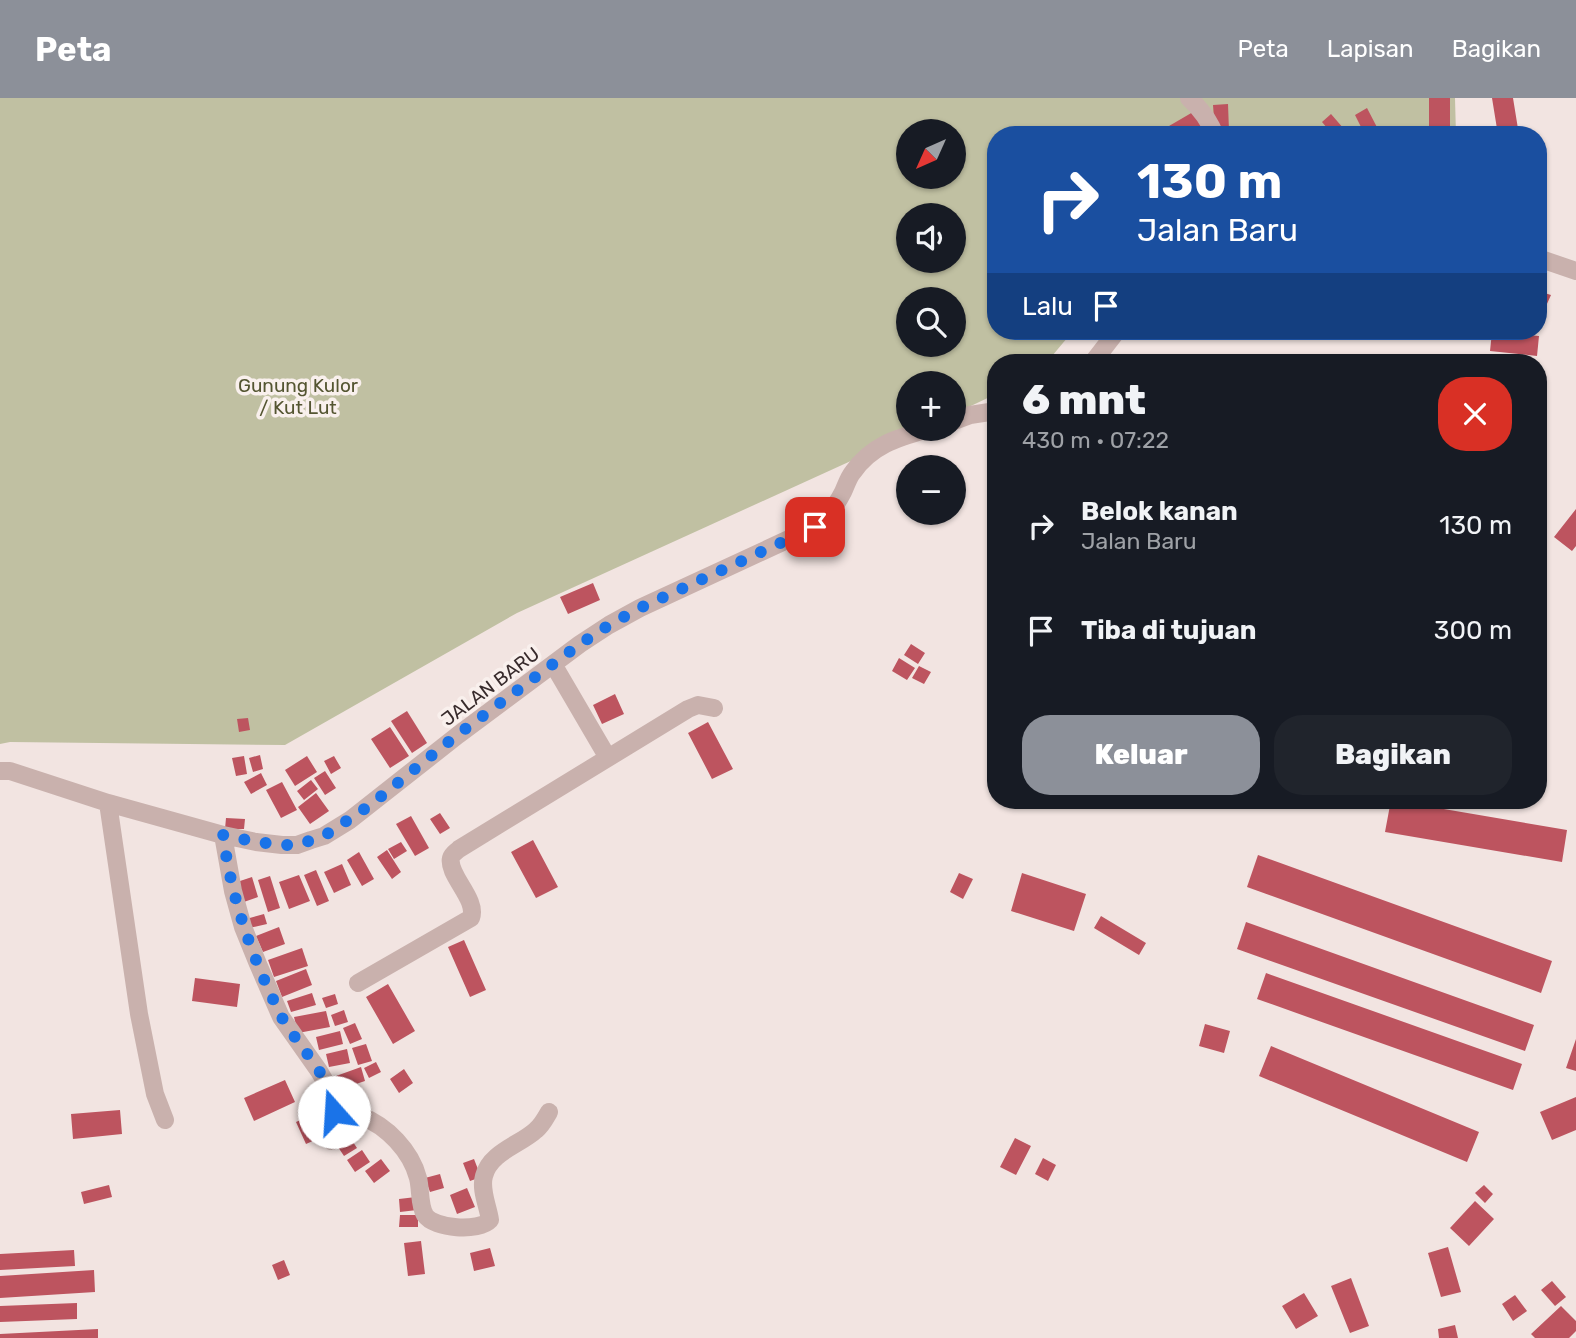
<!DOCTYPE html>
<html lang="id">
<meta charset="utf-8">
<style>
body{margin:0;font-family:Rubik,sans-serif;background:#20242c;color:#f1f3f6;height:100vh;display:flex;flex-direction:column;font-size:26px;white-space:nowrap}
*{box-sizing:border-box;margin:0}
p{font-size:23px;color:#9ea1a6}
.icon{flex:none;width:38px;height:38px;fill:none;stroke:currentColor;stroke-width:2;stroke-linecap:round;stroke-linejoin:round}
.map{position:relative;flex:1;overflow:hidden}
.side{position:absolute;left:987px;top:256px;width:560px;height:455px;display:flex;flex-direction:column;background:#171b24;border-radius:28px;box-shadow:0 2px 5px #0004}
.side>*{flex:none}
.guide{position:absolute;left:987px;top:28px;width:560px;height:214px;border-radius:28px;box-shadow:0 2px 5px #0004;background:#1a4fa0;color:#fff;overflow:hidden}
.needle{width:46px;rotate:225deg}
.controls{position:absolute;left:896px;top:21px;display:grid;gap:14px}
.controls a{display:grid;place-items:center;width:70px;height:70px;border-radius:50%;background:#171b24;box-shadow:0 2px 5px #0004;font-size:35px}
.pin{position:absolute;display:grid;place-items:center;width:60px;height:60px;color:#fff;margin:-30px;border-radius:14px;box-shadow:0 4px 10px #0006}
.me{position:absolute;width:77px;margin:-38px;rotate:341deg;stroke-linejoin:round;filter:drop-shadow(0 0 5px #0008)}
.turn{display:flex;align-items:center;gap:24px;height:147px;padding:0 35px;font-size:32px}
.turn .icon{width:91px;height:91px;stroke-width:2.5}
.turn b{display:block;font-size:49px;line-height:60px}
.then{display:flex;align-items:center;height:66px;padding:0 35px;background:#0003;gap:14px;font-size:26px}
.round{display:grid;place-items:center;flex:none;width:74px;height:74px;border-radius:28px;background:#20242c}
.overview{display:flex;align-items:center;justify-content:space-between;height:119px;padding:0 35px}
h1{font-size:42px;font-weight:800;line-height:52px}
.cta{display:flex;gap:14px;margin-top:auto;padding:14px 35px}
.cta a{flex:1;height:80px;border-radius:28px;background:#8c9099;color:#fff;font-size:28px;font-weight:800;line-height:80px;text-align:center}
.cta a+a{background:#20242c;color:#f1f3f6}
ul{padding:0;list-style:none}
li{display:flex;align-items:center;gap:21px;height:105px;padding:0 35px}
li div{flex:1}
li b{display:block;font-size:26px}
li em{font-style:normal}
header{display:flex;align-items:center;gap:42px;box-sizing:border-box;height:98px;padding:0 35px;background:#8c9099;color:#fff}
header strong{font-size:33px}
nav{display:flex;gap:38px;margin-inline-start:auto;font-size:24px}
.map>svg:first-child{display:block}
.green{fill:#c0c0a2;fill-rule:evenodd}
.building{fill:#bd545f}
.lines{fill:none;stroke-linecap:round;stroke-linejoin:round}
.minor{stroke:#c9b1ad;stroke-width:18}
.route{stroke:#1a73e8;stroke-width:12;stroke-dasharray:0 21.6}
.labels{text-anchor:middle;stroke-width:7;stroke-linejoin:round;paint-order:stroke}
.park-label{font-size:19px;fill:#545531;stroke:#f9f0ed}
.street-label{font-size:19px;fill:#382b2c;stroke:#f9f0ed}
</style>
<header>
<strong>Peta</strong>
<nav><a>Peta</a><a>Lapisan</a><a>Bagikan</a></nav>
</header>
<div class="map">
<svg width="1576" height="1240" viewBox="0 0 1576 1240">
<rect width="100%" height="100%" fill="#f2e4e1"/>
<path class="green" d="M0,0H1455L1456,37H996V233H1073L1047,264H996V296L954,316V285H908V331H921L517,515L285,647L10,644L0,646ZM908,33H954V79H908ZM908,117H954V163H908ZM908,201H954V247H908Z"/>
<path class="building" d="M1429,0H1450V37H1429Z
M1492,0H1513L1519,37H1498Z
M1228,6L1229,33L1215,34L1213,7Z
M1367,10L1381,37H1365L1355,17Z
M1193,14L1206,35L1204,37H1174L1169,28Z
M1331,16L1344,31L1338,37H1333L1322,24Z
M1538,193L1551,197L1546,208L1538,205Z
M1492,234L1539,238L1537,258L1490,253Z
M1576,411V448L1572,453L1554,439Z
M593,485L600,502L568,516L560,499Z
M911,546L925,555L918,566L904,557Z
M899,560L915,570L907,582L892,573Z
M919,568L931,574L924,586L912,580Z
M615,596L624,616L602,626L593,607Z
M407,613L427,645L412,655L391,623Z
M248,620L250,632L239,634L237,621Z
M708,624L733,671L712,681L688,635Z
M390,629L409,658L390,670L371,641Z
M260,657L263,671L253,674L249,660Z
M244,658L247,676L236,678L232,660Z
M307,658L317,674L295,688L285,672Z
M334,658L341,670L331,676L324,663Z
M325,673L336,690L325,697L314,680Z
M261,675L267,687L251,696L244,684Z
M311,682L318,691L304,702L297,693Z
M282,684L297,712L281,720L266,692Z
M316,695L329,713L310,726L298,709Z
M1391,702L1567,732L1562,764L1385,734Z
M440,715L450,730L440,736L430,721Z
M411,718L429,750L415,758L396,726Z
M226,720L245,721L244,731H225Z
M533,742L558,789L536,800L511,754Z
M401,744L407,753L394,761L388,751Z
M387,752L401,774L392,781L377,759Z
M359,754L374,781L362,788L347,762Z
M1258,757L1552,863L1541,895L1247,789Z
M342,766L351,787L334,795L324,774Z
M316,772L329,803L317,808L304,777Z
M959,775L973,781L963,801L950,794Z
M1022,775L1086,796L1074,833L1011,813Z
M299,777L310,803L289,811L279,784Z
M270,778L280,810L268,814L258,782Z
M252,779L258,799L241,805L234,785Z
M264,816L267,826L249,830L246,821Z
M1101,818L1146,845L1139,857L1094,830Z
M1246,824L1534,927L1525,953L1237,851Z
M279,829L285,846L263,854L256,838Z
M464,842L486,892L470,899L448,849Z
M302,850L308,868L274,879L268,862Z
M306,871L312,887L282,899L276,883Z
M1266,875L1522,966L1513,992L1257,901Z
M195,880L240,886L237,909L192,903Z
M388,886L415,933L393,946L366,899Z
M312,895L316,907L291,914L287,903Z
M335,896L338,906L326,910L322,900Z
M344,912L348,924L335,928L331,917Z
M326,913L330,929L298,935L294,919Z
M355,925L362,941L350,946L343,930Z
M1205,926L1230,933L1224,955L1199,948Z
M340,933L343,946L319,952L316,939Z
M1576,941V973L1566,970Z
M366,946L372,963L358,967L352,950Z
M1271,948L1479,1034L1467,1064L1259,978Z
M347,951L350,965L329,969L326,956Z
M376,964L381,974L369,980L364,970Z
M361,969L365,983L341,991L336,978Z
M404,971L413,985L399,995L390,981Z
M285,982L295,1004L254,1023L244,1000Z
M1576,999V1032L1552,1042L1540,1014Z
M120,1012L122,1036L73,1041L71,1016Z
M305,1020L315,1042L306,1046L296,1024Z
M349,1038L357,1050L344,1058L336,1046Z
M1015,1040L1031,1048L1016,1077L1000,1069Z
M362,1052L370,1064L355,1074L347,1062Z
M1043,1060L1056,1067L1048,1083L1035,1076Z
M381,1061L390,1073L374,1085L365,1073Z
M474,1061L481,1079L470,1083L463,1065Z
M440,1076L444,1090L430,1094L425,1080Z
M109,1087L112,1099L84,1106L81,1094Z
M1484,1087L1493,1096L1485,1105L1475,1095Z
M467,1090L475,1109L457,1116L450,1097Z
M416,1099L417,1112L400,1114L399,1101Z
M1475,1103L1494,1121L1469,1148L1450,1130Z
M400,1117H418V1129H399Z
M421,1143L425,1176L408,1178L404,1145Z
M1448,1149L1461,1194L1441,1199L1428,1155Z
M490,1150L495,1168L474,1173L470,1155Z
M74,1152L75,1168L0,1172V1156Z
M284,1162L290,1177L278,1182L272,1167Z
M94,1172L95,1194L0,1200V1178Z
M1351,1180L1369,1228L1350,1235L1331,1188Z
M1552,1183L1566,1199L1555,1208L1541,1192Z
M1304,1195L1318,1218L1296,1231L1282,1208Z
M1515,1197L1527,1213L1513,1223L1502,1206Z
M77,1205V1221L0,1224V1208Z
M1561,1208L1576,1223V1233L1569,1240H1535L1531,1236Z
M1455,1227L1458,1240H1439L1438,1231Z
M98,1231V1240H0V1236Z"/>
<g class="lines">
<path class="minor" d="M1189,0C1201,11 1209,22 1215,37
M1538,160L1576,173
M1093,264L1117,233
M954,323L970,317L996,313
M553,566L608,660
M0,673H10L108,705L223,737L256,744L282,747H297L311,742L324,738L350,722L458,637L580,546L609,527L640,510L815,429C827,419 836,408 843,394C846,388 848,380 853,374C872,347 897,340 928,331
M108,705L139,916L155,996L165,1022
M223,737L233,793L243,829L258,866L281,919L319,973L333,997L335,1009L331,1043
M358,885L471,820C478,801 447,777 451,760C452,756 456,754 459,751L688,611L698,607L714,610
M334,1014C344,1014 353,1015 361,1018C387,1028 411,1053 418,1080C421,1092 419,1107 425,1117C434,1131 479,1134 490,1122C488,1108 480,1092 484,1078C490,1054 520,1047 536,1032C542,1027 545,1021 549,1014"/>
</g>
<g class="lines">
<path class="route" d="M334,1014C336,983 294,944 280,916C251,856 232,803 223,737L256,744L282,747H297L324,738L369,708L457,637L580,546L609,527L640,510L815,429"/>
</g>
<g class="labels">
<g class="park-label">
<text x="298" y="294">Gunung Kulor<tspan x="298" dy="22">/ Kut Lut</tspan></text>
</g>
<g class="street-label">
<text transform="translate(490 588) rotate(-37)" y="7">JALAN BARU</text>
</g>
</g>
</svg>
<div class="controls">
<a><svg class="needle" viewBox="-14 -14 28 28"><path d="M0-13l5 13h-10z" fill="#e53935"/><path d="M0 13l5-13h-10z" fill="#9ea1a6"/></svg></a>
<a><svg class="icon" aria-label="sound" viewBox="0 0 24 24"><path d="M4 9h4l5-4v14l-5-4H4zM17 9q2 3 0 6"/></svg></a>
<a><svg class="icon" aria-label="search" viewBox="0 0 24 24"><circle cx="10" cy="10" r="6"/><path d="M15 15l6 6"/></svg></a>
<a>+</a>
<a>−</a>
</div>
<div class="pin" style="left:815px;top:429px;background:#d93025"><svg class="icon" aria-label="arrive" viewBox="0 0 24 24"><path d="M6 21V4h12l-3 4 3 4H6"/></svg></div>
<svg class="me" style="left:334px;top:1014px" viewBox="-20 -20 40 40"><circle r="19" fill="#fff"/><path d="M0-13L10 11 0 6-10 11z" fill="#1a73e8"/></svg>
<div class="guide">
<div class="turn"><svg class="icon" aria-label="right" viewBox="0 0 24 24"><path d="M7 20v-9h11M14 6l5 5-5 5"/></svg><div><b>130 m</b>Jalan Baru</div></div>
<div class="then">Lalu<svg class="icon" aria-label="arrive" viewBox="0 0 24 24"><path d="M6 21V4h12l-3 4 3 4H6"/></svg></div>
</div>
<section class="side">
<div class="overview"><div><h1>6 mnt</h1><p>430 m · 07:22</p></div><a class="round" style="background:#d93025;color:#fff"><svg class="icon" aria-label="close" viewBox="0 0 24 24"><path d="M6 6l12 12M18 6L6 18"/></svg></a></div>
<ul>
<li><svg class="icon" aria-label="right" viewBox="0 0 24 24"><path d="M7 20v-9h11M14 6l5 5-5 5"/></svg><div><b>Belok kanan</b><p>Jalan Baru</p></div><em>130 m</em></li>
<li><svg class="icon" aria-label="arrive" viewBox="0 0 24 24"><path d="M6 21V4h12l-3 4 3 4H6"/></svg><div><b>Tiba di tujuan</b></div><em>300 m</em></li>
</ul>
<div class="cta"><a>Keluar</a><a>Bagikan</a></div>
</section>
</div>
